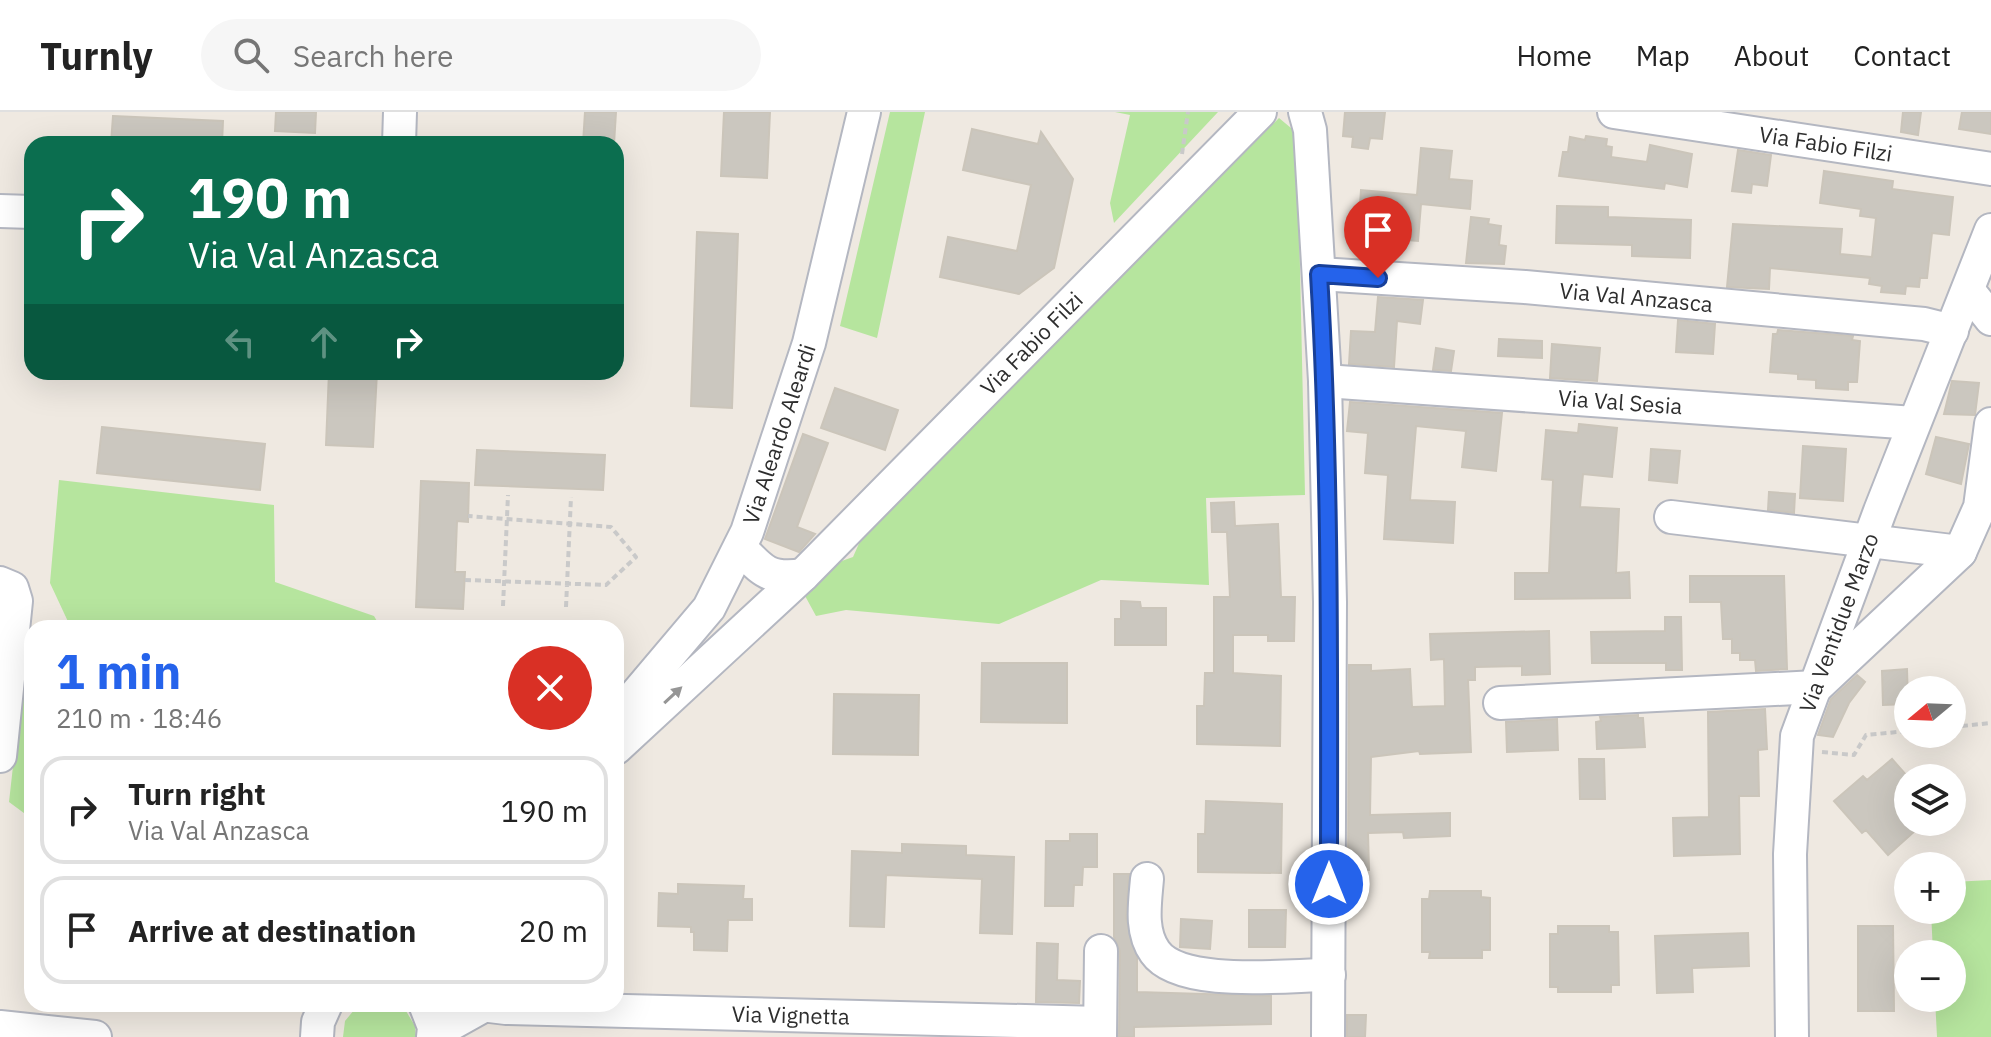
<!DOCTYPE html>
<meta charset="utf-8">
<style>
body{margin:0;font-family:"IBM Plex Sans",sans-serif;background:#f6f6f6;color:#222;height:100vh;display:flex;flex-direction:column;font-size:30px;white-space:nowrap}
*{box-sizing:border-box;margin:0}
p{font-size:26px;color:#767676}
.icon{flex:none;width:44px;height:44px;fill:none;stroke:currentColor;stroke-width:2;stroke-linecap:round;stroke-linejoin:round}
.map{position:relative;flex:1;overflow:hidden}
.drawer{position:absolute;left:24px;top:508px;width:600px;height:392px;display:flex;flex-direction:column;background:#fff;border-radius:24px;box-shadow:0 8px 32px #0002}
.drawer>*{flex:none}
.guide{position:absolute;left:24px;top:24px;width:600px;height:244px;border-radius:24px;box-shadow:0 8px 32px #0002;background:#0b6e4f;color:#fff;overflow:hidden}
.needle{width:52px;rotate:251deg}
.buttons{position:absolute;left:1894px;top:564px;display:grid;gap:16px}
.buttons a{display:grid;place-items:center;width:72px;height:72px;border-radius:50%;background:#fff;box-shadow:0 8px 32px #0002;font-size:40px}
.pin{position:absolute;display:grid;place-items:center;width:68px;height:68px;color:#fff;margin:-82px -34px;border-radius:50% 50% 50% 0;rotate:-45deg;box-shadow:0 0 8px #0007}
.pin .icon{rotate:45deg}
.me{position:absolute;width:88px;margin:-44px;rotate:0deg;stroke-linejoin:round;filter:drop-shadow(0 0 6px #0008)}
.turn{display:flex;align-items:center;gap:28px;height:168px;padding:0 32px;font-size:36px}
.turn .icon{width:104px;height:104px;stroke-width:2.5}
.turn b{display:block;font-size:56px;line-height:68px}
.lanes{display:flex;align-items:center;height:76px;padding:0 32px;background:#0003;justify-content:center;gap:40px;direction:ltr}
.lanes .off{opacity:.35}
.round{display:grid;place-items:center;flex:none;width:84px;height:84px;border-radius:42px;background:#f6f6f6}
.head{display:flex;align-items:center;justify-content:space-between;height:136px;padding:0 32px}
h1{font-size:48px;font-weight:800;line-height:60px;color:#2563eb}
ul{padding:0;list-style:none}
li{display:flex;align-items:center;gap:24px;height:108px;margin:0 16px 12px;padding:0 16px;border:4px solid #e0e0e0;border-radius:24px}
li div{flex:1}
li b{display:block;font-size:30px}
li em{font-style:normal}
header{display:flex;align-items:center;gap:48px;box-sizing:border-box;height:112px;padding:0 40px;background:#fff;border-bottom:2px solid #e0e0e0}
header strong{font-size:38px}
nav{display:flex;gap:44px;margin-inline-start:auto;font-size:28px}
.search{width:560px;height:72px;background:#f6f6f6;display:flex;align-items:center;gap:20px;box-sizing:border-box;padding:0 28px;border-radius:44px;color:#767676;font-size:30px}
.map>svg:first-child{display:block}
.green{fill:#b6e59e}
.building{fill:#cbc7bf;stroke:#cbc5ba;stroke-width:2}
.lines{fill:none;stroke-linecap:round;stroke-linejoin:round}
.minor-casing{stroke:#b4b7c1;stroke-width:36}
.path{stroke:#c9c9c9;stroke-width:4;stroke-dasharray:6 4;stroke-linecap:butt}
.minor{stroke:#fff;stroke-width:32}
.oneway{fill:#969696}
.route-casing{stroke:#184099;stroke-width:20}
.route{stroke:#2563eb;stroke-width:14}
.labels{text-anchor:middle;stroke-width:6;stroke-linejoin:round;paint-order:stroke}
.street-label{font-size:22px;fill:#2e2e2e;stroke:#fff}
</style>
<header>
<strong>Turnly</strong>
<div class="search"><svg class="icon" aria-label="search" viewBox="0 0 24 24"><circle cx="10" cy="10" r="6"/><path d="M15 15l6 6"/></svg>Search here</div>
<nav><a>Home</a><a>Map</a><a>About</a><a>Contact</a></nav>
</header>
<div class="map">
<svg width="1991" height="925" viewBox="0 0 1991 925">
<rect width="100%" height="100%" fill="#efe9e1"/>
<path class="green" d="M890,0H925L877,226L840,214Z
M1115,0H1218L1114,111L1110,91L1130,3Z
M1279,6L1297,21L1305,383L1206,386L1209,473L1101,468L999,512L846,498L816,504L804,482L819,457L853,445L861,427Z
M59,368L274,393L275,470L374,504L381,516H71L50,471Z
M32,578V707L9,690L21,583Z
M1991,768V925H1937L1935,886H1952V842H1933L1931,798H1952V770Z
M359,892L403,894L415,914L416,925H343L345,909Z"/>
<path class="building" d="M276,0H316L315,21L275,19Z
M585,0H616L614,32H583Z
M724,0H770L767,66L721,64Z
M1345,0H1385L1382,27L1370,26L1368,37L1352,35L1353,25L1343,24Z
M1903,0H1921L1918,23L1901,20Z
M1962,0H1991V22L1959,17Z
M113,4L223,9L222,32H111Z
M972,17L1038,32L1041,20L1073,67L1054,156L1019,182L940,165L948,125L1017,139L1031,73L963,58Z
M1586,24L1607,27L1606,34L1612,35L1611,45L1647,50L1650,33L1692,42L1687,75L1665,71L1664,77L1559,64L1563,40H1568L1570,25L1585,28Z
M1421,36L1452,39L1449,67L1472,69L1470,97L1421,92L1418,129L1358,124L1361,78L1417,83Z
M1738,38L1771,43L1767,74L1752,72L1751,81L1732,79Z
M1824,59L1893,69L1892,77L1953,85L1949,123L1932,121L1927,166H1920L1919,175L1906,174L1905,182L1881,180L1882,174L1869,172L1870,166L1770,156L1769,177L1727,175L1733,112L1842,117L1840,142L1872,145L1876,106L1860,104L1861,97L1820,91Z
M1557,94L1608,95V105L1691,108L1690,146L1632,144V133L1556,131Z
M1471,105L1489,107L1488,112L1501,114L1499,133L1506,134L1504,152L1466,151Z
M697,120L738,122L732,296L691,294Z
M1378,185L1423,188L1420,212L1397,209L1394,255L1349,252L1351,219L1375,220Z
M1678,208L1715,212L1713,242L1676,240Z
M1778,218L1853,224L1852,228L1860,229L1857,270H1848V278L1816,276V268L1798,267V262L1770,260L1773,222H1777Z
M1499,227L1542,229V246L1498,244Z
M1552,232L1600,236L1597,269L1550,266Z
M1436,236L1454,239L1451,259L1433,258Z
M329,260H377L373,335L326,333Z
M1952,269L1979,271L1975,303L1944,302Z
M835,276L898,298L885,338L821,316Z
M1350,290L1502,301L1496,359L1462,355L1466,319L1416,314L1410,388L1455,390L1453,431L1384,427L1388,363L1365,361L1368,321L1347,319Z
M1579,312L1617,316L1612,365L1583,362L1580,395L1619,397L1616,461L1629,460L1630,486L1515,487V461H1549L1553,368L1542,367L1546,318L1578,321Z
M102,315L265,332L260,378L97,361Z
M803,322L828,331L797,415L815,422L799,440L765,427Z
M1936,325L1969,332L1961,372L1926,362Z
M1803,334L1846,337L1843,389L1800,386Z
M1651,337L1680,339L1677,371L1649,368Z
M477,338L605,343L603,378L475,373Z
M421,369L469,371L468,410L457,409L455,460H465L463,497L416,495Z
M1769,380L1795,382L1794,401L1768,398Z
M1234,390L1235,414L1278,412L1281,485H1295L1294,529H1268V523H1233V561L1281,564L1280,634L1197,632V594H1204L1205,561H1214V485H1230L1227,420H1212L1211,391Z
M1690,464H1784L1787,557L1756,559L1755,548H1740V541H1732V527H1723L1721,490H1690Z
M1121,489L1140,490L1141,496H1166V533H1115V507H1121Z
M1665,505H1681L1682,558H1666V551H1592L1591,520L1665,519Z
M1549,519L1550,562L1522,563V554L1475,555V568H1468L1471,640L1420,642L1419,639L1371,645L1370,703L1450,701V724L1404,726L1403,720L1368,721L1369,758H1348L1349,553H1371V559L1410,557L1412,595L1445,594L1444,547L1431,548L1430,522Z
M982,551H1067V611L981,610Z
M1907,557L1908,592L1883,593L1882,559Z
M1857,563L1865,570L1849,591L1833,625L1818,623L1831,587Z
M834,582L919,583L918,643L833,642Z
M1765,597L1767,637L1758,638L1759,684H1739L1740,742L1674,744L1673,706L1709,705L1708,600Z
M1638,603V606H1643L1645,635L1597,637L1596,610L1601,609L1600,605Z
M1557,607L1558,638L1507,640L1506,610Z
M1579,647H1604L1605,687H1580Z
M1892,647L1908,665L1905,706L1916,718L1888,743L1866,718L1862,721L1834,689L1863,664L1867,668Z
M1206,689L1282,692L1281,761L1198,760V722H1205Z
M1070,722H1097V755H1083L1082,773H1074L1073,794H1045L1046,729H1070Z
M902,732L966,734V743L1014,745L1012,822L980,821L982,767L886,763L884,815L850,814L852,739L902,741Z
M1114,762H1129L1126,806L1137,846V880L1271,884V912L1134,915V925H1119L1120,839L1114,825Z
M678,772L744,774L743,787H752V808H728L727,839L694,838V820H691V815L658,814L659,781L678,782Z
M1430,779H1481V785L1490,786V838H1482V846H1429L1430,840H1422V787H1429Z
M1249,798H1286L1285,835H1249Z
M1181,807L1212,809L1210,837L1180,835Z
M1558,814H1609V820H1618L1619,873H1611V880H1558V875H1550V822H1558Z
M1858,814H1893L1894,899H1858Z
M1748,821L1749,854L1692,856L1693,880L1657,881L1655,824Z
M1037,831L1058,832L1057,868L1080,869L1079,891L1036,890Z
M1347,903H1366L1365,925H1347Z"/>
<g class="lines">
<g class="minor-casing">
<g id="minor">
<path d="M1305,0L1310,18L1325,269L1330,490L1328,925"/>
<path id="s1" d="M1614,0L1991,57"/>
<path d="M399,32L400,0"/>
<path d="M0,99L32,100"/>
<path id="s2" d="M1319,162L1525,175L1924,212L1952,219"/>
<path d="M1968,178L1991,207"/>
<path id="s3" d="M1325,269L1914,311"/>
<path d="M1671,405L1960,440"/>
<path d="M740,435C762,459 769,468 803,463"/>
<path d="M0,471L12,476L16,489L0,644"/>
<path d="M1500,591L1816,575L1960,440L1980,395L1991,312"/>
<path id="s4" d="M616,606L709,496L747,420L809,231L864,0"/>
<path id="s5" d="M616,636L803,463L1260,0"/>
<path d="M1147,767C1145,791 1140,819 1155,840C1180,876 1287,863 1329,863"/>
<path d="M425,892L434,915L433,925"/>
<path id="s6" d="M473,892L506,896L1100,911"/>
<path d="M0,915L95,925"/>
<path d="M317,925L318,910L326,892"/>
<path d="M442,925L449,913L483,894"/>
<path d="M1100,925L1101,839"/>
<path id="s7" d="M1792,925L1790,742L1797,624L1880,399L1991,118"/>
</g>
</g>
<path class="path" d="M1182,42L1188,0
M465,468L606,473L636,445L611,415L468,404
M503,494L508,383
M566,495L571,385
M1952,615L1991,611
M1822,640L1854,643L1866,623L1908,619"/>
<use href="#minor" class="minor"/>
</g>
<defs><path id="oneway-solid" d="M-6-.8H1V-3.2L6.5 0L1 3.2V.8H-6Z" transform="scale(2)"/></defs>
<use class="oneway" href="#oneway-solid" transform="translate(673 583) rotate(-43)"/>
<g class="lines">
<g class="route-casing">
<path id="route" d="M1329,772C1329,568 1331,365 1319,162L1378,166"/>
</g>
<use href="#route" class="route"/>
</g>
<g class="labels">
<g class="street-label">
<text dy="8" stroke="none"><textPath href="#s1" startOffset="214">Via Fabio Filzi</textPath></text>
<text dy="8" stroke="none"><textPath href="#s2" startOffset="318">Via Val Anzasca</textPath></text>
<text dy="8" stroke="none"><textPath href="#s5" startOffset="580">Via Fabio Filzi</textPath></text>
<text dy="8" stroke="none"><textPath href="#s3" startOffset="296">Via Val Sesia</textPath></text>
<text dy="8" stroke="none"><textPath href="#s4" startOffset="332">Via Aleardo Aleardi</textPath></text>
<text dy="8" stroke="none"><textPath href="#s7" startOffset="422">Via Ventidue Marzo</textPath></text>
<text dy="8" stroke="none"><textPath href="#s6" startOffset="318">Via Vignetta</textPath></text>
</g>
</g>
</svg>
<div class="buttons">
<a><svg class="needle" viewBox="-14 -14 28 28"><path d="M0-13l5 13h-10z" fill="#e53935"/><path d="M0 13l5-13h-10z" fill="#767676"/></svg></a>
<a><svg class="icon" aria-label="layers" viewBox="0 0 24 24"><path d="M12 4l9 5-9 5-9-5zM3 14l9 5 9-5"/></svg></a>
<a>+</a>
<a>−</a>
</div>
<div class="pin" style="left:1378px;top:166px;background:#d93025"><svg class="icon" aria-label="arrive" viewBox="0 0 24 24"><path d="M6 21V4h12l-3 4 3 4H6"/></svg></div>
<svg class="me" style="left:1329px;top:772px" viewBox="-20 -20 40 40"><circle r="17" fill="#2563eb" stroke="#fff" stroke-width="3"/><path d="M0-11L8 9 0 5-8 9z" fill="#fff"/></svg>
<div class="guide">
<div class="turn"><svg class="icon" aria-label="right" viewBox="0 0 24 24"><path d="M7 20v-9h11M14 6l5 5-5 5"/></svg><div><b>190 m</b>Via Val Anzasca</div></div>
<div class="lanes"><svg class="icon off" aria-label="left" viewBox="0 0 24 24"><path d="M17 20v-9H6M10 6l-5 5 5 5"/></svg><svg class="icon off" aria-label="ahead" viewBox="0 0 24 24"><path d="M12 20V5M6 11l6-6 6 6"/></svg><svg class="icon" aria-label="right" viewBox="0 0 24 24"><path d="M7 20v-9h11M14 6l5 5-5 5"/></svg></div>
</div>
<section class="drawer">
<div class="head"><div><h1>1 min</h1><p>210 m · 18:46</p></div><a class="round" style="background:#d93025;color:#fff"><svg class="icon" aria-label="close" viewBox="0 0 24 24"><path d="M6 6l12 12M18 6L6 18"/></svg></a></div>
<ul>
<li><svg class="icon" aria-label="right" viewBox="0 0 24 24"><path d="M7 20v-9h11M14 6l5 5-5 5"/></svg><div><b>Turn right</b><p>Via Val Anzasca</p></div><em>190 m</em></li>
<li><svg class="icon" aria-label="arrive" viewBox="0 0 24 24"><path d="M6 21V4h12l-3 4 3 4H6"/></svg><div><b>Arrive at destination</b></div><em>20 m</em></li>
</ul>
</section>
</div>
